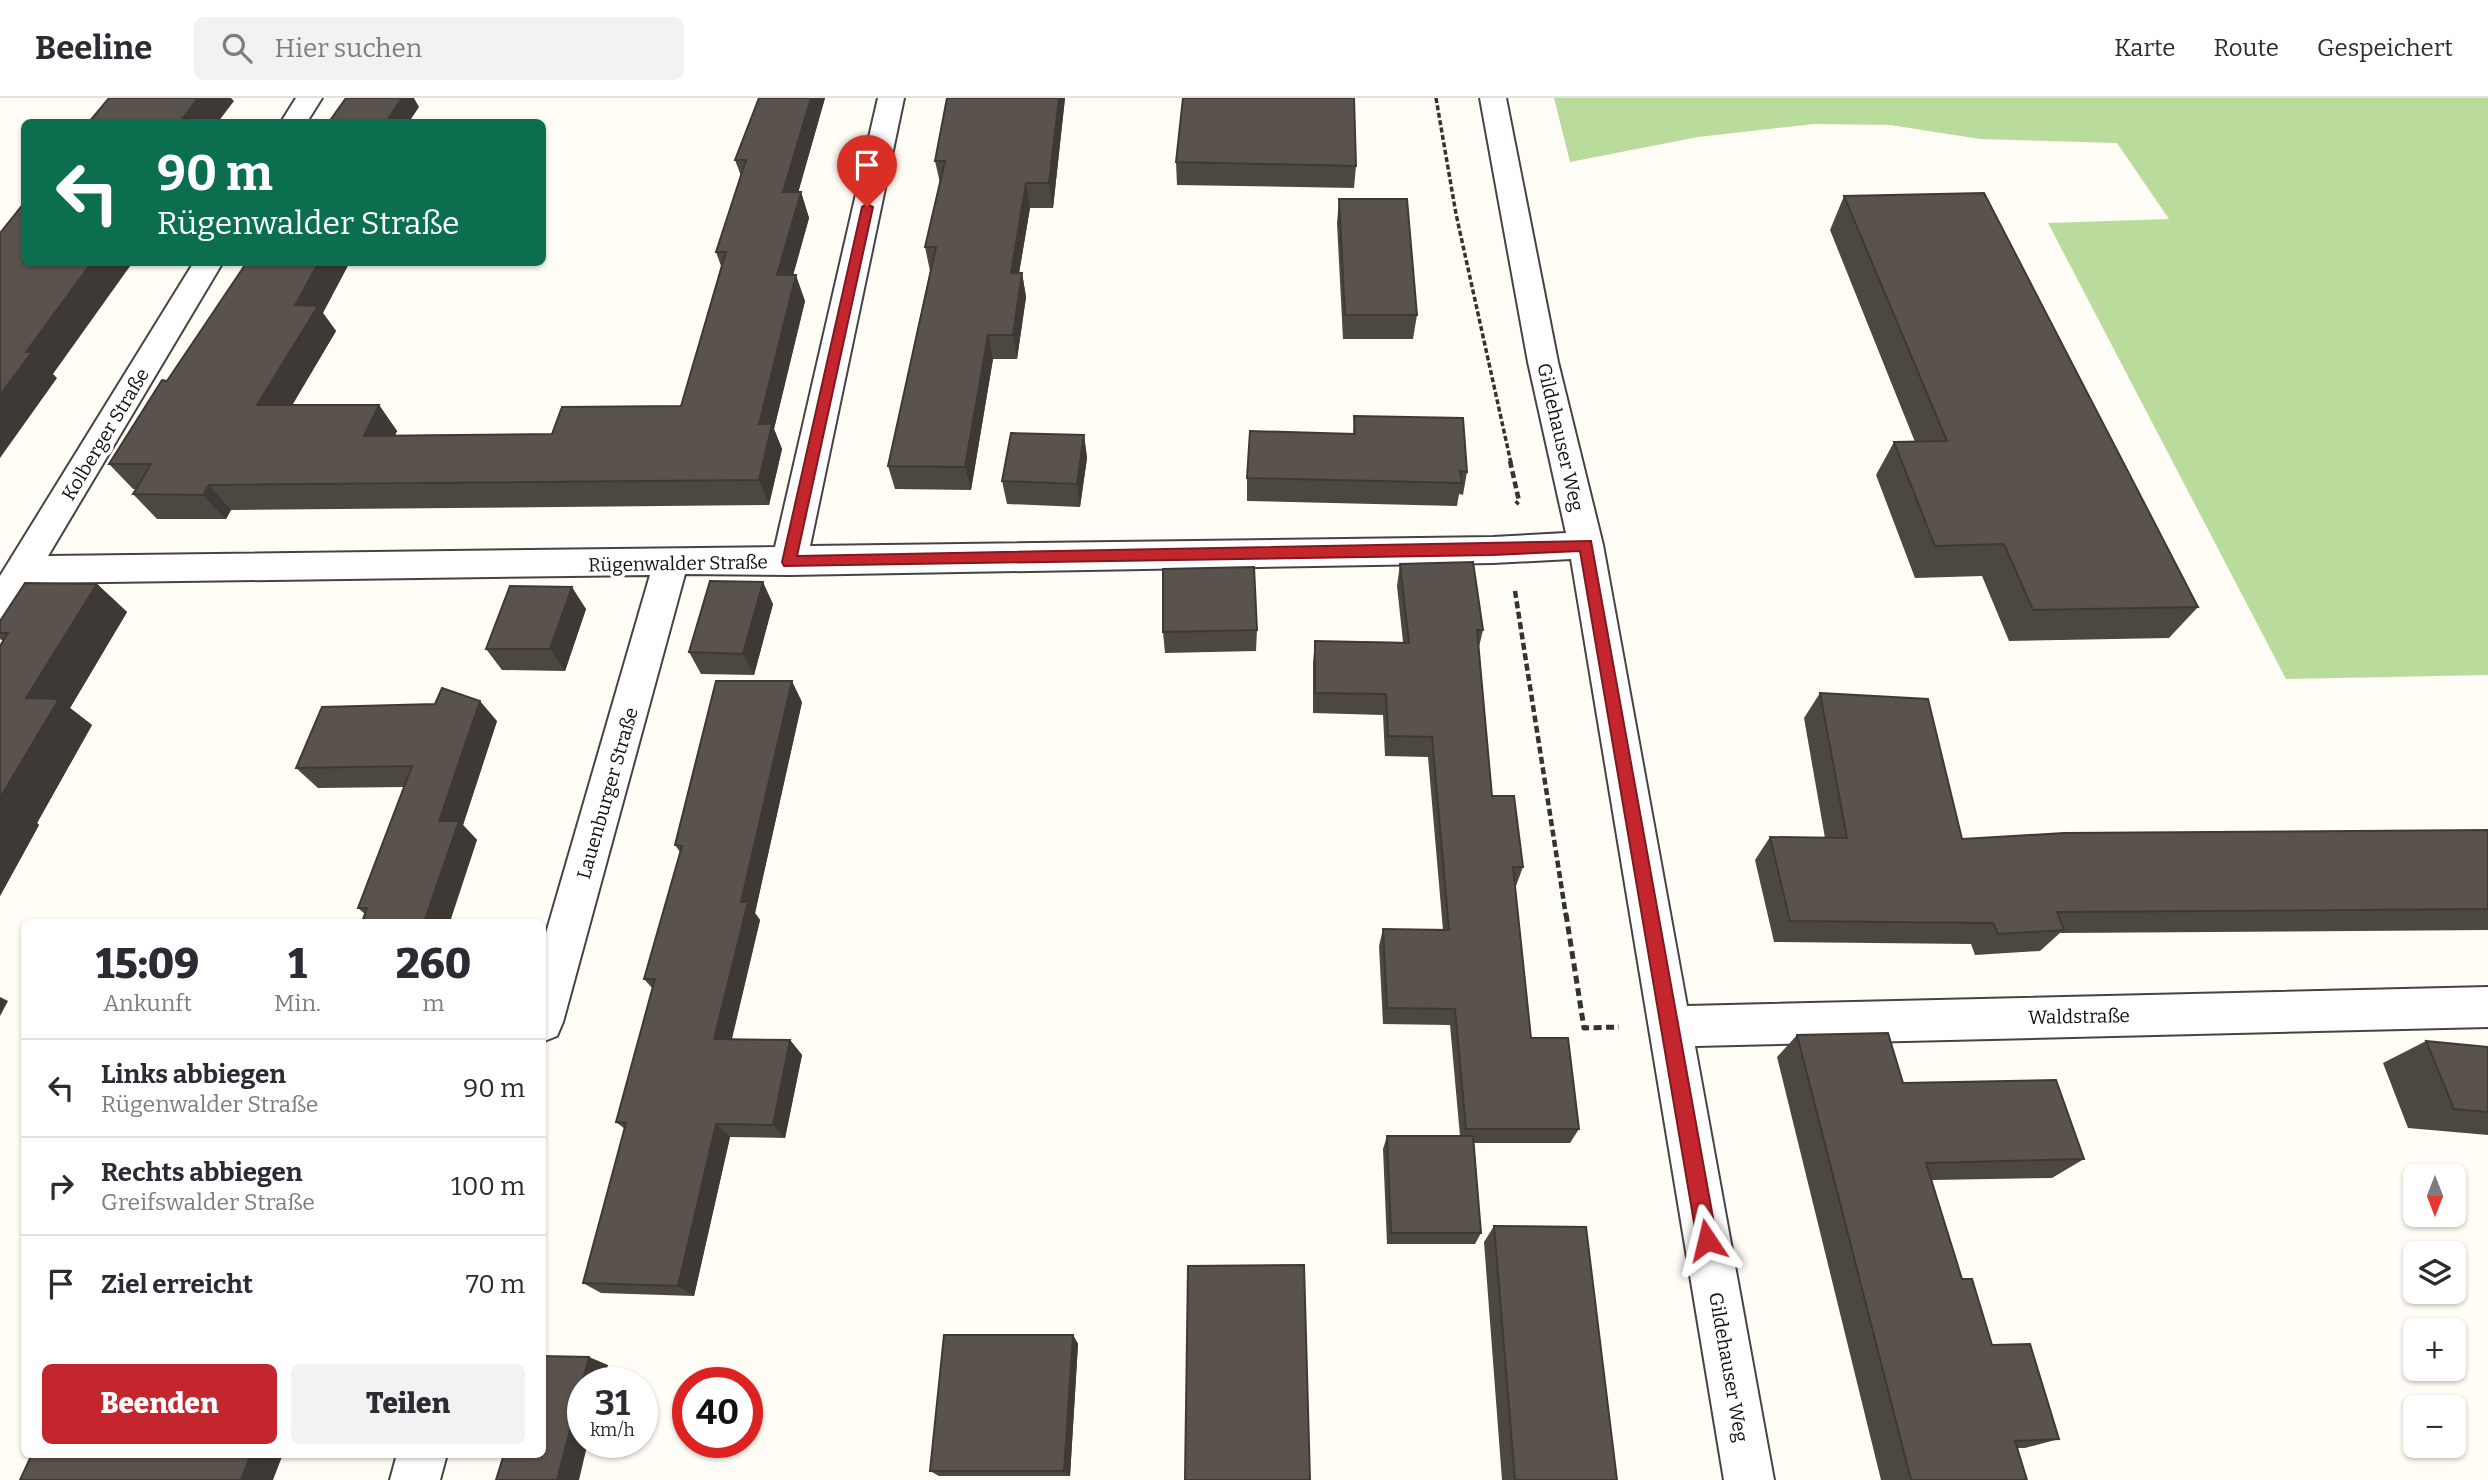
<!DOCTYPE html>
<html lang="de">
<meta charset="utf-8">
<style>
body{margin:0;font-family:Bitter,serif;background:#f2f2f3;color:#2b2b33;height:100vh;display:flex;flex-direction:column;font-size:26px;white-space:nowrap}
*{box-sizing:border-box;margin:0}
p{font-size:23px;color:#7c7c81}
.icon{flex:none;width:38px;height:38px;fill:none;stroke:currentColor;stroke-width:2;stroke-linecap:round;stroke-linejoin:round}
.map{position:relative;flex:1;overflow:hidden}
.sheet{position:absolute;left:21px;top:821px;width:525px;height:539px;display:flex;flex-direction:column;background:#fff;border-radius:10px;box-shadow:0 2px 5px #0004}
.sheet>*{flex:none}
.hud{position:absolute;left:21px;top:21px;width:525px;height:147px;border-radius:10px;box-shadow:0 2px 5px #0004;background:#0b6e4f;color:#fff;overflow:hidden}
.needle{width:46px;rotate:180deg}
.controls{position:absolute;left:2403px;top:1066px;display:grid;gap:14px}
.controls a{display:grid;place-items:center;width:63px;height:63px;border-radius:10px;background:#fff;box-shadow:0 2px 5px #0004;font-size:35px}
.speed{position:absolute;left:567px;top:1269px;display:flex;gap:14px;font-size:35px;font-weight:700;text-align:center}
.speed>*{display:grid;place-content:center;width:91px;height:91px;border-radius:50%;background:#fff;box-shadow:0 2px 5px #0004;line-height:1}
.speed small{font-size:18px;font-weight:400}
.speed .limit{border:10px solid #d22;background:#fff;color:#111}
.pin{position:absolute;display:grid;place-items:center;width:60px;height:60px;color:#fff;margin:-72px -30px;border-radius:50% 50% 50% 0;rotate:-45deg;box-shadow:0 0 7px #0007}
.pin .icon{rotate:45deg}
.me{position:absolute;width:77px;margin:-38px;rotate:350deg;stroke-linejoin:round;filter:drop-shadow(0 0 5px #0008)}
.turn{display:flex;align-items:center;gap:24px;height:147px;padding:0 21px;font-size:32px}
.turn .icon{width:91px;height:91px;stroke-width:2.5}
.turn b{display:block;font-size:49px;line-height:60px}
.eta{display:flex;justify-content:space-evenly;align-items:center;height:119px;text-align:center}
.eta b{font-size:42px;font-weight:800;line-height:49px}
.cta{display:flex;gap:14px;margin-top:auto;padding:14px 21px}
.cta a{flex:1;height:80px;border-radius:10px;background:#c4262e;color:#fff;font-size:28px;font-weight:800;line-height:80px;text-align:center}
.cta a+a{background:#f2f2f3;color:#2b2b33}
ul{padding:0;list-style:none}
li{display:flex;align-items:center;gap:21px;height:98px;padding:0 21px;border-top:2px solid #e1e1e2}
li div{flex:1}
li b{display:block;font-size:26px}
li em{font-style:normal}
header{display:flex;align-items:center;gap:42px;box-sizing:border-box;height:98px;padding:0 35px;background:#fff;border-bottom:2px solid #e1e1e2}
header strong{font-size:33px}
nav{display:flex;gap:38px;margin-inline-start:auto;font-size:24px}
.search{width:490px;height:63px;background:#f2f2f3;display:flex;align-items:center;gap:18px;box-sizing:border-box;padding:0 24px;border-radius:10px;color:#7c7c81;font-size:26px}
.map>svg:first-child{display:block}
.forest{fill:#b9dc9c}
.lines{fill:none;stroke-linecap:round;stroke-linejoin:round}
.minor-casing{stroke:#444;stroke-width:4}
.path-far2{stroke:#333;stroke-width:3.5;stroke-dasharray:5 2.5;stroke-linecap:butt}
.path-far1{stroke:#333;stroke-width:4.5;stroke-dasharray:7 3.5;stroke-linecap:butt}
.path{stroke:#333;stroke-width:5;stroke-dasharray:8 4.5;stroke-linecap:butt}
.minor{fill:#fff;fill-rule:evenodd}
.wall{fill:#4d4742}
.shaded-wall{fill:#3f3936}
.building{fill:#5a524d;stroke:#3f3936;stroke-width:2}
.route{fill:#c4262e;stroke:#7f191e;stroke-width:2}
.labels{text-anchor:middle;stroke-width:7;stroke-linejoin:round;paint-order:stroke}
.street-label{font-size:19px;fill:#111;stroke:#fff}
</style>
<header>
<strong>Beeline</strong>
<div class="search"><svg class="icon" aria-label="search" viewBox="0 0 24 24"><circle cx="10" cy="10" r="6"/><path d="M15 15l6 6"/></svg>Hier suchen</div>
<nav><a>Karte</a><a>Route</a><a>Gespeichert</a></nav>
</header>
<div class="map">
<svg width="2488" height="1382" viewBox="0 0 2488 1382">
<rect width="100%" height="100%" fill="#fffdf5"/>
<path class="forest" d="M1554,0H2488V577L2286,581L2048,125L2169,121L2117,45L1980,41L1890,27L1814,26L1698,39L1570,64Z"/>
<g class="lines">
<g class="minor-casing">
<path id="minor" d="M296,0H322L307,24H281Z
M878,0H904L810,448L1493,439L1566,435L1528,264L1480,0H1506L1558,264L1603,447L1687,908L2488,889V929L1695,948L1774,1382H1724L1571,461L1493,465L789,477L685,476L563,924L557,938L542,944V849L650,477L32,485L12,518L0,522V478L194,164H223L48,458L775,449Z
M397,1356H447L440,1382H390Z"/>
</g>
<path class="path-far2" d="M1436,0L1456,116L1511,365"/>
<path class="path-far1" d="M1510,363L1519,403L1516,406
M1515,493L1566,818"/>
<path class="path" d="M1566,816L1584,930L1619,929"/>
<use href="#minor" class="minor"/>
</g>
<path class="wall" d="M759,0H825L798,94H801L809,120L793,177L805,203L774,331L782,351L769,407L231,412L226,421H157L133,396L136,391H133L109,366L240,176L323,215L336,233L292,307H379L397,333L395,337L552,336L681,308L721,168L716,154L741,78L735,62Z
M947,0H1065L1053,110H1030L1019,175H1022L1026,199L1017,261H993L971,392L895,391L888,368L930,173L925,149L940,85L935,63Z
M1176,64L1356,68L1354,90L1177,87Z
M1844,98L2198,509L2169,540L2009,543L1982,478L1915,480L1876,377L1894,344H1915L1830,132Z
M1339,101L1417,217L1413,241H1343L1337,125Z
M1354,318L1467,374L1463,397L1459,396L1457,408L1247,403V380L1353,336Z
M1084,337L1087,360L1080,409L1007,406L1002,383Z
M1400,466L1483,532L1479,549L1492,698L1523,769L1516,788L1515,787L1531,940L1579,1031L1570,1045H1474L1481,1135L1475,1146H1387L1383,1051L1387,1038H1460L1450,927L1383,926L1379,848L1383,831L1443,832L1428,659L1385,658L1383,617L1313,615V564L1315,543L1403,544L1397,488Z
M97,486L127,514L70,610L92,627L37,725L39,727L0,798L3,543L0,541V523Z
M773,506L754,577L701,576L689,554Z
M586,511L565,573L502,572L486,551Z
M1257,532L1256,553L1165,555L1163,534Z
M1820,595L1962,741L2488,732V832L2060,835L2040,853L1975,857L1971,846L1774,844L1755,762L1770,739L1825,740L1804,620Z
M802,604L755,815L760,822L732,941L790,942L802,957L785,1040L730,1039L694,1198L601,1195L583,1185L625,1031L616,1024L652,890L644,881L680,754L675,747Z
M497,623L463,727L477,742L365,816L358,810L404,689L318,690L296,670Z
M1797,937L1903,985L2084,1061L2052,1080L1932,1082L1962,1181L1992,1247L2059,1341L2025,1350H2017L2027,1382H1881L1777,959Z
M2426,943L2488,949V1037L2408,1030L2383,965Z
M1494,1128L1617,1382H1502L1484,1144Z
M1073,1237L1078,1246L1070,1378H939L930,1373Z"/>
<path class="shaded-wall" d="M198,0H231L234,3L218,24H180Z
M402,0H414L419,9L409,24H386Z
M811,0H825L791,120L783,94Z
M1059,0H1065L1053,110L1049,85Z
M1026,85L1030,110L1015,199L1011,175Z
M801,94L809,120L786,203L777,177Z
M92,164H133L53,276L57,280L0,360V297L26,254Z
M319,164H350L323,215L336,233L277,333L257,307L295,207Z
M1022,175L1026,199L1017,261L1013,237Z
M796,177L805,203L774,331L782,351L769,407L759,382V326Z
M988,237L993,261L971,392L965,369Z
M379,307L397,333L383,363L364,338Z
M1084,337L1087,360L1080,409L1077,386Z
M209,387L231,412L226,421L203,397Z
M763,484L773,506L754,577L743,556Z
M97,486L127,514L70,610L92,627L37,725L39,727L0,798V700L26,600Z
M572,489L586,511L565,573L550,551Z
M792,583L802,604L755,815L760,822L728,956L714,941L741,804Z
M480,603L497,623L463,727L477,742L450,824H424L439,723Z
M0,899L8,903L0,918Z
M790,942L802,957L785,1040L773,1027Z
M716,1026L730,1039L694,1198L678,1188Z
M1073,1237L1078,1246L1070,1378L1064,1373Z
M589,1259L608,1267L604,1284H583V1344H588L579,1382H557Z
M251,1356H283L273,1382H241Z"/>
<path class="building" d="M109,0H198L180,24H89Z
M346,0H402L386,24H329Z
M759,0H811L783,94H801L777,177H796L759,326H772L759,382L209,387L203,397L133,396L151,366H109L162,282L167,283L247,164H319L295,207L318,208L257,307H379L364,338L552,336L562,309L681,308L726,154H716L746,62H735Z
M947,0H1059L1049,85H1026L1011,175H1022L1013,237H988L965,369L888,368L936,149H925L945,63H935Z
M1183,0H1354L1356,68L1176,64Z
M1984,95L2198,509L2033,512L2004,446L1935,448L1894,344L1947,343L1844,98Z
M1339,101H1407L1417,217H1345Z
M24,105V164H92L26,254H32L0,297V135Z
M1354,318L1463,320L1467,374L1460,373L1462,385L1247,380L1250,333L1355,336Z
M1011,335L1084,337L1077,386L1002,383Z
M1473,464L1483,532H1477L1492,698H1514L1523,769H1513L1531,940H1568L1579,1031H1466L1455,911L1387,910L1383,831L1449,832L1432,639L1388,638L1386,596L1315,595V543L1409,545L1400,466Z
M1254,469L1257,532L1163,534V471Z
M710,483L763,484L743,556L689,554Z
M25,485L97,486L26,600L59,601L0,700V548L8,535H0V523Z
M510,488L572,489L550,551H486Z
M716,583H792L741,804H748L714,941L790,942L773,1027L716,1026L678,1188L583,1185L626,1025L616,1024L655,881H644L682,748L675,747Z
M442,590L480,603L439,723H459L424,824H362L367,810H358L412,668L296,670L322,609L435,606Z
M1820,595L1928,601L1962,741L2064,735L2488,732V811L2057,814L2064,832L1998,836L1993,825L1790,823L1770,739L1847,740Z
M1888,935L1903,985L2056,982L2084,1061L1926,1065L1962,1181H1972L1992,1247L2030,1246L2059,1341L2015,1343L2027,1382H1911L1797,937Z
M2426,943L2488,949V1014L2454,1011Z
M1387,1038H1473L1481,1135H1391Z
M1494,1128L1586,1129L1617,1382H1515Z
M1304,1167L1310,1382H1185L1188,1168Z
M944,1237H1073L1064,1373H930Z
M542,1258L589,1259L557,1382H496L504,1356H542Z
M32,1356H251L241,1382H20Z"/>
<path class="route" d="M867,106L873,109L797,458L1591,443L1717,1142L1714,1149L1707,1151L1700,1149L1697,1142L1580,453L1493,457L784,468L782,464L862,109Z"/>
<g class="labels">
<g class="street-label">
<text transform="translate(105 336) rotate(-59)" y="7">Kolberger Straße</text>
<text transform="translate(1561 339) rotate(77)" y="7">Gildehauser Weg</text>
<text transform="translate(678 465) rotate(-1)" y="7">Rügenwalder Straße</text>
<text transform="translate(607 695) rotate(-74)" y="7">Lauenburger Straße</text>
<text transform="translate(2079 918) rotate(-1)" y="7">Waldstraße</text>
<text transform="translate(1729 1269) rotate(80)" y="7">Gildehauser Weg</text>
</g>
</g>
</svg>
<div class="controls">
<a><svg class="needle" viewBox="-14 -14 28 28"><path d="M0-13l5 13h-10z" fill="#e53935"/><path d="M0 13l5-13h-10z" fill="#7c7c81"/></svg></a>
<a><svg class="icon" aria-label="layers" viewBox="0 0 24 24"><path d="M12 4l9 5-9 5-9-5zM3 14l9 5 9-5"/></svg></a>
<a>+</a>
<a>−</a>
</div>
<div class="speed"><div>31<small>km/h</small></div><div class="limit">40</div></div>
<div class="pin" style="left:867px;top:109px;background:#d93025"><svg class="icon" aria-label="arrive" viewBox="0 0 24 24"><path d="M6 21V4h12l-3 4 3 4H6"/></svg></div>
<svg class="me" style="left:1707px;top:1142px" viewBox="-20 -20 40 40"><path d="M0-17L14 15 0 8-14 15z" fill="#c4262e" stroke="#fff" stroke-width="4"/></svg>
<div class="hud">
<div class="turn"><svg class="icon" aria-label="left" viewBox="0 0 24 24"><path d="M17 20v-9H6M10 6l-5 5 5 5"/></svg><div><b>90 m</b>Rügenwalder Straße</div></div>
</div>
<section class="sheet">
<div class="eta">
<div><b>15:09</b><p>Ankunft</p></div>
<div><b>1</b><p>Min.</p></div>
<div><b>260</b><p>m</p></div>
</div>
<ul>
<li><svg class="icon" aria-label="left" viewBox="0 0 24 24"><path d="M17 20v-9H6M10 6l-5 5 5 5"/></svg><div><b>Links abbiegen</b><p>Rügenwalder Straße</p></div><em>90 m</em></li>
<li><svg class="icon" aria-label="right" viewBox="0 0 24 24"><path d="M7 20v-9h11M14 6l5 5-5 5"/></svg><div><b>Rechts abbiegen</b><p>Greifswalder Straße</p></div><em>100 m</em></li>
<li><svg class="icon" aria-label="arrive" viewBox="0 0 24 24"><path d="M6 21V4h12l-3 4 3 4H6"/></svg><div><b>Ziel erreicht</b></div><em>70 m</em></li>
</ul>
<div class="cta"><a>Beenden</a><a>Teilen</a></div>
</section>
</div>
